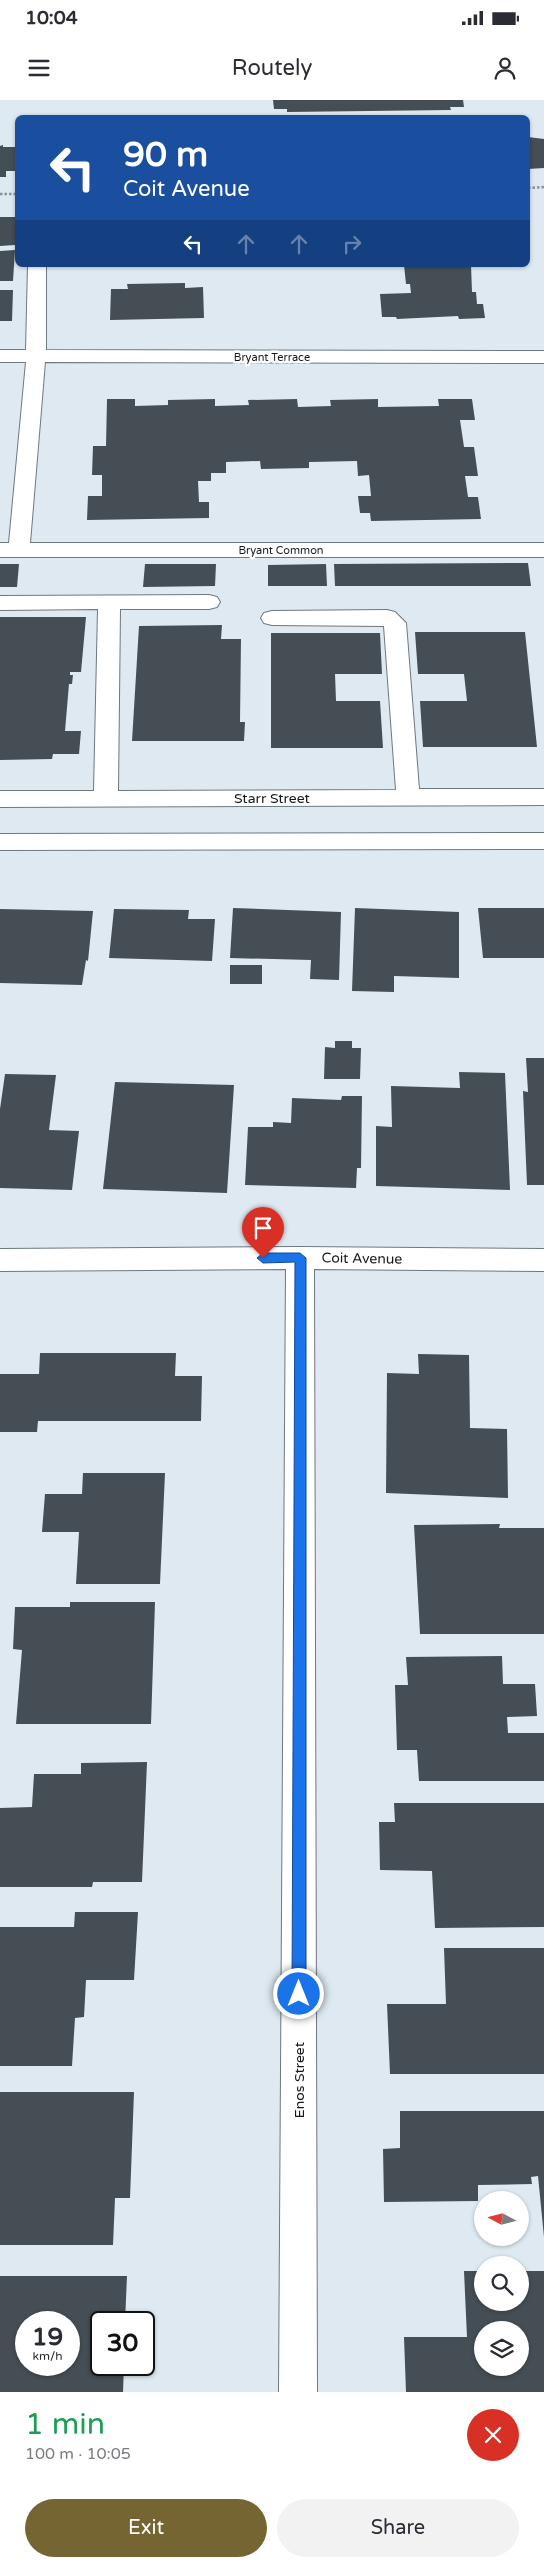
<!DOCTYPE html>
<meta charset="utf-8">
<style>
body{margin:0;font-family:"Varela Round",sans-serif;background:#f2f2f3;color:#2b2b33;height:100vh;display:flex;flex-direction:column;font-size:19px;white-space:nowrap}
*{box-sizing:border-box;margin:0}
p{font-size:16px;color:#7c7c81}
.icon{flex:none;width:28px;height:28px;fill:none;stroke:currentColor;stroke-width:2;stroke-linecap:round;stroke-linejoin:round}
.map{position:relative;height:2292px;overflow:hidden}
.drawer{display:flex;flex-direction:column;background:#fff;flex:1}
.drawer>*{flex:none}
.banner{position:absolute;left:15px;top:15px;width:515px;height:152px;border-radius:8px;box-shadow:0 1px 4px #0004;background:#1a4fa0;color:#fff;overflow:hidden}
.needle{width:32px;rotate:277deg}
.controls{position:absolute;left:474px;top:2091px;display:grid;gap:10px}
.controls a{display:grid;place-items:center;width:55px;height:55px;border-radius:50%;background:#fff;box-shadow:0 1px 4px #0004;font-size:25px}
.speed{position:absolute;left:15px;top:2211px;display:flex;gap:10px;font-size:25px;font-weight:700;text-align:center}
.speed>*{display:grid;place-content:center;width:65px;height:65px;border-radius:50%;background:#fff;box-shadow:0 1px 4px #0004;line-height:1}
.speed small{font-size:12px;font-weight:400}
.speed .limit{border:2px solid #111;border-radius:8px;background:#fff;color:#111}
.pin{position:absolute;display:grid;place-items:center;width:42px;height:42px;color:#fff;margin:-51px -21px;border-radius:50% 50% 50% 0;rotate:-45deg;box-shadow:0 0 5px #0007}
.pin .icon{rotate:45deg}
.me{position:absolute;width:55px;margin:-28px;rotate:0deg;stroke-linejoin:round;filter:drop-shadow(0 0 4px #0008)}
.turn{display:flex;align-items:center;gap:18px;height:105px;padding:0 25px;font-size:22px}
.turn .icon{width:65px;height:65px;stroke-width:2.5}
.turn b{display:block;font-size:35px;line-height:42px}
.lanes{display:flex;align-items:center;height:48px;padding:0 25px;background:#0003;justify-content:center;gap:25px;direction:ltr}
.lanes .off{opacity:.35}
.round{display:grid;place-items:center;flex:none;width:52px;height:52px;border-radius:26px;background:#f2f2f3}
.head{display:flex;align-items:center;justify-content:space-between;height:85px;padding:0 25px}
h1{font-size:30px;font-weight:600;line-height:38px;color:#1e9e55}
.action{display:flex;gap:10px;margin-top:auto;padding:10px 25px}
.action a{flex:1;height:58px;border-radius:30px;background:#756532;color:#fff;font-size:20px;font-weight:600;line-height:58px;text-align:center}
.action a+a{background:#f2f2f3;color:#2b2b33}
.status{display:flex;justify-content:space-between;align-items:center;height:35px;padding:0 25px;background:#fff;direction:ltr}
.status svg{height:14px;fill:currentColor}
header{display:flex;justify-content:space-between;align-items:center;height:65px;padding:0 25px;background:#fff;font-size:22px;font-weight:600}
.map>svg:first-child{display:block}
.building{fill:#454e54;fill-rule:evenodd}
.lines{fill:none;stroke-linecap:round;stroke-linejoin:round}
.minor-casing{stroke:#6e787f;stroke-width:2}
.path{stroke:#899197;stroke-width:2.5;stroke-dasharray:2.5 2;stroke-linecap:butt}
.minor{fill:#fff;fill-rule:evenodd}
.route{fill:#1a73e8;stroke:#114b97}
.labels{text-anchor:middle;stroke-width:5;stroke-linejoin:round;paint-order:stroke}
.far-street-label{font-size:11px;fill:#15191c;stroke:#fff}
.street-label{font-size:14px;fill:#15191c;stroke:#fff}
</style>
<div class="status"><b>10:04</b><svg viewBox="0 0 49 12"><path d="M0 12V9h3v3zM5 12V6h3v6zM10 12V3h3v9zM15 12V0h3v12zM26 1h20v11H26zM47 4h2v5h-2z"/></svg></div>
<header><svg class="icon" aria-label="menu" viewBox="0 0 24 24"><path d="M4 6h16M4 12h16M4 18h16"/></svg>Routely<svg class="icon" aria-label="person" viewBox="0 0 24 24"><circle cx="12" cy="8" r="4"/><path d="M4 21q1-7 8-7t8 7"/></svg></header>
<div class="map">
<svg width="544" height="2292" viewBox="0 0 544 2292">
<rect width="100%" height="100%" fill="#dee9f1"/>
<path class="building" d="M273,0H463L464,7H450L451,10L287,12V9H274Z
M528,37L544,39V68L528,69Z
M3,45V47H18V71H6V77H0V46Z
M0,117H17L15,145L0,146Z
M15,150L13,181H0V151Z
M404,165H471L472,192H476L477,204H483L485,218L459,219L458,216L397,219L396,217H382L380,194L411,193L410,184H406Z
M185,183V188L203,187L204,218L110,220L111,189H128L127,184Z
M0,190H13L12,221H0Z
M107,299H135V306L168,305V300L215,299V306L249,305L248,300L297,299L298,307L331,306L330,300L378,299V307L439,306L438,299H472L475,320H460L464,347H474L478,376H465L468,397H478L481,419L371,421L370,413H360L358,396H371L369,375L358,376L357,361L309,362V368L261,369L260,361L226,362V373H211V381H198L199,402H209V418L87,420L88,396H102V375H92L93,346H106Z
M528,463L531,486H335L334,464Z
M0,464H19L17,487H0Z
M145,464H216L215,486L143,487Z
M326,464L327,486H268V465Z
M0,517H86L81,572H70V575H73L72,584H69L65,631H81L79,654H53L52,659L0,660Z
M222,525L221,539H241L240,622H245L244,641H132L139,526Z
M415,532H525L537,647H423L420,601H467L464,574H418Z
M271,533H380L382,574H335L336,601H380L383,648H271Z
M233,808L341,812L339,880L310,879L311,860L230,858Z
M355,808L459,812V878L394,876V892L352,891Z
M478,808H544V858H483Z
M0,809L93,811L88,861L86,860L82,885L0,883Z
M114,809L189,810L188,819H215L212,861L109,858Z
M230,865H262V884H230Z
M335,941H352V948H361L360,979H324L325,947L335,948Z
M526,958H544V1085H527L523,991L528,992Z
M459,972L505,973L510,1090L376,1086V1026L392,1027L391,986L460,988Z
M5,974L56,975L49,1030L79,1031L72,1090L0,1088V1009Z
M115,982L234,985L227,1093L103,1089Z
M342,996H362L361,1068H357L356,1088L245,1085L248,1027H273V1022L291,1023L292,998L341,1000Z
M40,1253H176L175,1276H202L201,1321H38L37,1332H0V1274H39Z
M418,1254L469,1255L470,1328L507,1329L508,1398L386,1393L387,1273L419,1274Z
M83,1373H165L160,1484H76L79,1432H42L45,1394H82Z
M500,1424L499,1428H544V1534H420L414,1425Z
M70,1502H155L151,1624H16L22,1550L13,1549L15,1507H70Z
M502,1556L503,1584H535L537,1616L507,1617L508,1633H544V1681H419L417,1650H397L395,1585H408L406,1557Z
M147,1662L142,1782H93L92,1787H0V1708L32,1707L34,1674H81V1663Z
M394,1703H544V1827L435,1828L432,1771L380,1770L379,1722H395Z
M75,1812H138L134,1880H86L84,1917L75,1918L72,1966H0V1827H74Z
M444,1848H544V1974H390L387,1904H446Z
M0,1992H134L130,2098H115L113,2145H0Z
M400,2011H544V2137L538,2076L531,2077L532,2084L478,2085V2101L384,2102L383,2049L400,2048Z
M464,2171H482V2202H520V2171H544V2292H406L404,2237H467ZM482,2230H520V2268H482Z
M0,2176H127L125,2222H101V2265H124L123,2292H0ZM26,2222H69V2265H26Z"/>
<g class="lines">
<g class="minor-casing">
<path id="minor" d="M28,165H46V250L544,251V263L45,262L30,443H544V457H0V443H9L26,262H0V250H26Z
M209,495L217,497L220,502L217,507L209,509H120L118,691L396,690L384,526L272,525L264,523L261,518L264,513L272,511L387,510L395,512L406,523L419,689H544V705L0,707V691H94L98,509L0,510V496Z
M544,733V749L0,750V734Z
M300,1147L544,1149V1171L314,1169L317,2292H279L286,1169L0,1171V1149Z"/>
</g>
<path class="path" d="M528,88L544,87
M0,94H18"/>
<use href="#minor" class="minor"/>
</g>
<path class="route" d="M263,1153H300L306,1158V1894L304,1899L299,1901L294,1899L292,1894L295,1162L263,1163L257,1158Z"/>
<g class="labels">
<g class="far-street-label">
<text x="272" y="261">Bryant Terrace</text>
<text x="281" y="454">Bryant Common</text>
</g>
<g class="street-label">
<text x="272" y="703">Starr Street</text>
<text transform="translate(362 1158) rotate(1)" y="5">Coit Avenue</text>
<text transform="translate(299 1980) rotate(-90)" y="5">Enos Street</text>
</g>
</g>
</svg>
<div class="controls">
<a><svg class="needle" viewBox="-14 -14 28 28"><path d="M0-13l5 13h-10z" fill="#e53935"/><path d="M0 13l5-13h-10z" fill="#7c7c81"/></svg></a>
<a><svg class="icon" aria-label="search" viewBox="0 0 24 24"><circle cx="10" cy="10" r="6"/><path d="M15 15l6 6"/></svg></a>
<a><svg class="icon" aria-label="layers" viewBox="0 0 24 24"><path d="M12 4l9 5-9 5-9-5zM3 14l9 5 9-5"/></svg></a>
</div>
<div class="speed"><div>19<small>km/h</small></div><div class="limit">30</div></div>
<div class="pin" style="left:263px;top:1158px;background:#d93025"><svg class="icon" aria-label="arrive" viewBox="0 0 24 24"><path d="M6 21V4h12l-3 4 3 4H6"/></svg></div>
<svg class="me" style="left:299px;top:1894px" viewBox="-20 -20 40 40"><circle r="17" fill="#1a73e8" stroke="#fff" stroke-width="3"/><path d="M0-11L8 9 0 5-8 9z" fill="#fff"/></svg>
<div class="banner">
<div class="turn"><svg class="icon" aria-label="left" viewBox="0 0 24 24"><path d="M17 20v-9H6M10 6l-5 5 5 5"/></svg><div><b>90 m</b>Coit Avenue</div></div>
<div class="lanes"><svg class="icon" aria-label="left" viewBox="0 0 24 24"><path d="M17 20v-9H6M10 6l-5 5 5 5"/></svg><svg class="icon off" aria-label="ahead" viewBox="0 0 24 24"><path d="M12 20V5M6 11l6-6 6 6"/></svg><svg class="icon off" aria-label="ahead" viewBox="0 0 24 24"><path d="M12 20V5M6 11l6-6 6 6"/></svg><svg class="icon off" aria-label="right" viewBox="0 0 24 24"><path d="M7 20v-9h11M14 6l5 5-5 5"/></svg></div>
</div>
</div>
<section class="drawer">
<div class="head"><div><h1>1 min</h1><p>100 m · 10:05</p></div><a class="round" style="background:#d93025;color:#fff"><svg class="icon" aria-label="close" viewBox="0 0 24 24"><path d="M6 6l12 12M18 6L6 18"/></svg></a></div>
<div class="action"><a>Exit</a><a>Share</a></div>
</section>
